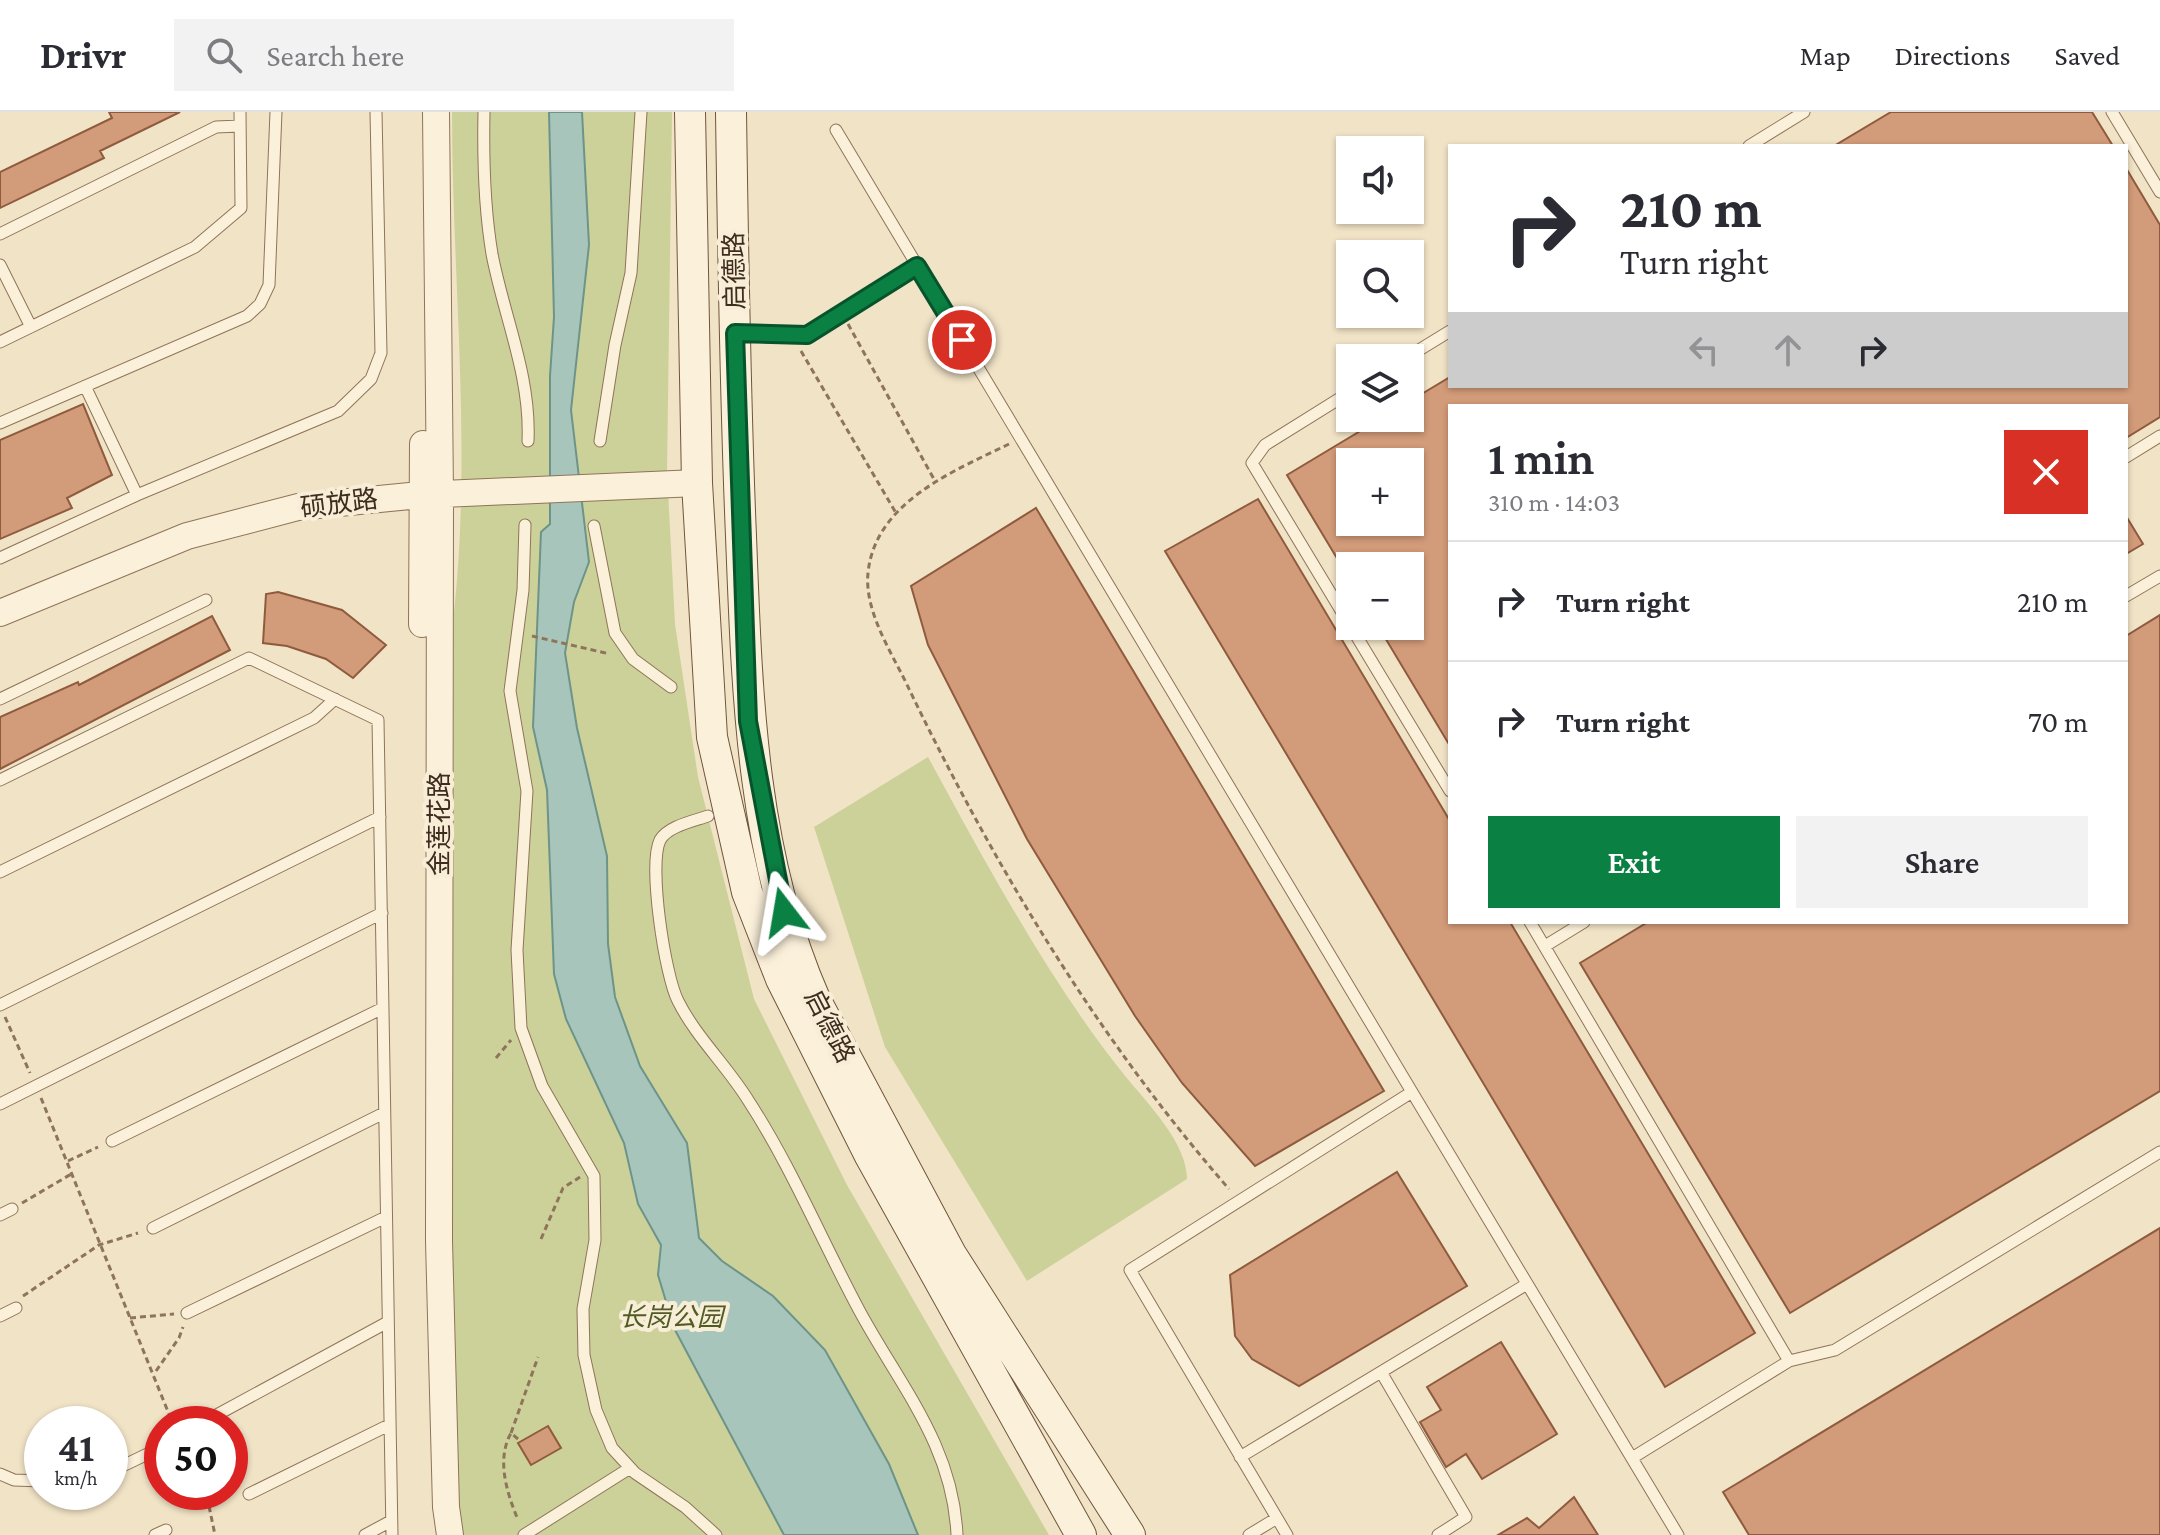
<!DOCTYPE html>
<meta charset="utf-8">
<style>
body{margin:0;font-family:"Crimson Pro","Noto Sans SC",serif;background:#f2f2f3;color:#2b2b33;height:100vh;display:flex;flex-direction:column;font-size:30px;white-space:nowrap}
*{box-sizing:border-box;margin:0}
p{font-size:26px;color:#7c7c81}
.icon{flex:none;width:44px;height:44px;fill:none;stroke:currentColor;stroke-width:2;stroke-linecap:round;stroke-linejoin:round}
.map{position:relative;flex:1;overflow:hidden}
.side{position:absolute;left:1448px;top:292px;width:680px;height:520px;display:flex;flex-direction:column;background:#fff;border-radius:0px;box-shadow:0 2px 6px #0004}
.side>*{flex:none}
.banner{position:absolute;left:1448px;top:32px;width:680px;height:244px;border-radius:0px;box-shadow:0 2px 6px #0004;background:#fff;color:#2b2b33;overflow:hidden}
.buttons{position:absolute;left:1336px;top:24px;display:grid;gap:16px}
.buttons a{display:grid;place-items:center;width:88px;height:88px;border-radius:0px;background:#fff;box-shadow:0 2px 6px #0004;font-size:40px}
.speed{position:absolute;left:24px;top:1294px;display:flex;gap:16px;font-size:40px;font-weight:700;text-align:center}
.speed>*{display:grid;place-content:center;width:104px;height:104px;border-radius:50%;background:#fff;box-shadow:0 2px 6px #0004;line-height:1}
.speed small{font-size:20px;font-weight:400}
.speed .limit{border:12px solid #d22;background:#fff;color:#111}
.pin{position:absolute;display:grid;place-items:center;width:68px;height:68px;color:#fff;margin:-34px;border:4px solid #fff;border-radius:50%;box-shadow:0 2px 8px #0007}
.me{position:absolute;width:88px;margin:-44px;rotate:346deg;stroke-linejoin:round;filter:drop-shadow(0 0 6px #0008)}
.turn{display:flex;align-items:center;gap:28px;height:168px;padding:0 40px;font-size:36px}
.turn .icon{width:104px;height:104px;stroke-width:2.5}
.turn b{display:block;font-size:56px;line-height:68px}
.lanes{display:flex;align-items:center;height:76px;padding:0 40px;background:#0003;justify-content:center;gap:40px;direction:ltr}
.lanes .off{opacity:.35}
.round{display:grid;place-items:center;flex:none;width:84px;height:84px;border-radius:0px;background:#f2f2f3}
.head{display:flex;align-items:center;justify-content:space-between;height:136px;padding:0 40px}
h1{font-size:48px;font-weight:600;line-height:60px}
.cta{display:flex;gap:16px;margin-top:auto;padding:16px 40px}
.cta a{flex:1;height:92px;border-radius:0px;background:#0b8043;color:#fff;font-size:32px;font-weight:600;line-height:92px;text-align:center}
.cta a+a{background:#f2f2f3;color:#2b2b33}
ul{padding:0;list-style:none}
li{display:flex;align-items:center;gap:24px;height:120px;padding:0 40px;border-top:2px solid #e1e1e2}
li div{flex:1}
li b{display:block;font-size:30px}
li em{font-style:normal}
header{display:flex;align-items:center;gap:48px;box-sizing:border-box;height:112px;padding:0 40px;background:#fff;border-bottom:2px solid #e1e1e2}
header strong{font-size:38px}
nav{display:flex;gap:44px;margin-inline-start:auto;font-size:28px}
.search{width:560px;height:72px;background:#f2f2f3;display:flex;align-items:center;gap:20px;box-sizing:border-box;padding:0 28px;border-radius:0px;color:#7c7c81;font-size:30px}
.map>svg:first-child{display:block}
.green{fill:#ccd199}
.water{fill:#a8c5bb;stroke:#6d9489;stroke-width:2}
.building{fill:#d29b79;stroke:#8f5b3e;stroke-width:2;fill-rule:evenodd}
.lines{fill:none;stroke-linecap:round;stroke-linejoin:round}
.service-casing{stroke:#8e745a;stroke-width:13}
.tertiary-casing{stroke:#8e745a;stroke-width:28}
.secondary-casing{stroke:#70553d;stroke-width:32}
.path{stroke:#8e745a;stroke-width:3;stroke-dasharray:6 4;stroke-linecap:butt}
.service{stroke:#fbf0da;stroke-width:11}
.tertiary{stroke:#fbf0da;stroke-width:26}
.secondary{stroke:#fbf0da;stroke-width:30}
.route-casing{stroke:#07532c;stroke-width:20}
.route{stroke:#0b8043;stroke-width:14}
.labels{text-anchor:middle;stroke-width:8;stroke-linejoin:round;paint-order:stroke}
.street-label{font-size:26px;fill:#3e2c1f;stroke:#f8edd6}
.park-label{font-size:26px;font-style:italic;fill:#505c24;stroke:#f8edd6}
</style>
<header>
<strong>Drivr</strong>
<div class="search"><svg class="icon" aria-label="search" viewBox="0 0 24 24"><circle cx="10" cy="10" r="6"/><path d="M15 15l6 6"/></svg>Search here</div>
<nav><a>Map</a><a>Directions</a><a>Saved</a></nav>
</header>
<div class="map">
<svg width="2160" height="1423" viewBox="0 0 2160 1423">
<rect width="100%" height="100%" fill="#f1e3c6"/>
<path class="green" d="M452,0H672L667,360L675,512L698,665L754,887L847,1073L1049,1423H460L457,1399L452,1114L454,500C472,334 452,166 452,0Z
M928,645C984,748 1052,874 1126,965C1148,992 1187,1031 1187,1067L1027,1169L885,935L814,715Z"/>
<path class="water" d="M549,0H582L589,133L571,298L589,450L574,490L565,541L577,616L607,744L608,832L615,885L640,954L687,1031L699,1126L722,1149L773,1184L825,1238L889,1352L918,1423H784L674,1216L658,1163L661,1133L638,1092L624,1031L566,907L554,862L547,678L533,615L541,420L550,412V264L554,205Z"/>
<path class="building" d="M109,0H180L100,39L104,46L0,96V60L112,6Z
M1891,0H2092L2113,34H1834Z
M2126,56L2160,113V305L2126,326V294H1450V634L1378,514H1410V454H1350V468L1287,363L1382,306H1410V289L1450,265V274H2126ZM1350,350H1410V410H1350Z
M83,292L112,363L67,386L72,396L0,427V328Z
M1258,387L1450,709V810H1510L1755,1221L1665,1275L1165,439Z
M1036,396L1384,979L1255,1054L1182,971L1135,904L1027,727L928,533L911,474Z
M2126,404L2143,432L2126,442Z
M278,480L342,498L386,533L353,566L326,547L287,534L263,531L266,482Z
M2160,503V979L1790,1201L1580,851L1648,810H2126V524Z
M212,504L230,538L0,657V605L78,570L79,573Z
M1397,1060L1467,1174L1299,1274L1252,1247L1235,1224L1230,1163Z
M2160,1116V1423H1749L1723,1380Z
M1501,1230L1557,1322L1482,1367L1466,1342L1446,1355L1420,1310L1441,1298L1427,1275Z
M548,1314L561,1336L531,1353L518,1331Z
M1574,1385L1598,1423H1498L1527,1406L1539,1416Z"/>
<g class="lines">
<g class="service-casing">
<path id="service" d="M484,0C483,48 484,94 492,142C504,205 531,264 528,329
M2112,0L2160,80
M836,18L1412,980
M1749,34L1804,0
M0,122L216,15L240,14
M0,153L31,215
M738,221L807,223L917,154
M0,230L195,135L241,96L240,0
M1406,246L1450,219
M85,274L137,383
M1350,280L1265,333L1252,351L1450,679
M0,311L247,204L260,192L269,173L276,0
M600,329L615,233L631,161L641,0
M2126,345L2160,324
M525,413L523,478L510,579L527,679L517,838L521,916L542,974L594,1064L595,1128L583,1197L584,1243L596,1298L612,1336L635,1361L685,1395L716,1423
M594,414L615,521L633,547L671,575
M0,446L137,383L338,299L371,267L381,241L376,0
M2126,484L2160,464
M0,587L206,488
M0,668L249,546L378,608L392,1423
M708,704C694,709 668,714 660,728C648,753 665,864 678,889C696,925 727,954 748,988C791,1054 822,1129 859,1198C900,1274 953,1333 957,1423
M0,760L314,606L335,587
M1530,810L1789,1249
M1545,834L1584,810
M0,893L380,705
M0,992L382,801
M112,1029L383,896
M0,1103L12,1097
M153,1116L384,1001
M187,1201L386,1105
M0,1204L16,1196
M1381,1260L1466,1405L1438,1423
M200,1312L386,1211
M1240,1345L1527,1172
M1632,1346L1789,1249L1835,1238L2160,1040
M110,1360L162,1335
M0,1362L14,1368L42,1369
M249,1382L389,1313
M155,1423L166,1418
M365,1423L391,1409
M524,1423L630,1356
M1249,1423L1277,1406
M1287,1423L1130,1158L1412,980L1678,1423"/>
</g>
<g class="tertiary-casing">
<path id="tertiary" d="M436,0L440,381L439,1129L446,1395L450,1423
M0,501L187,424L298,395L420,383L697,371
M422,512L423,332"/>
</g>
<g class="secondary-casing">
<path id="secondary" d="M690,0L697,371L712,625L747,780L781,867L870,1044L1081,1423
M731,0C733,141 735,283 741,424C747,580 751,742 815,887L951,1142L1130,1423"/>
</g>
<path class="path" d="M848,212L935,369
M801,239L896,401
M1009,332C954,359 875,390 868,461C864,501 894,544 910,579C996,757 1099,928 1229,1077
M532,524L610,542
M5,905L30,961
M496,946L511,928
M41,986L173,1312
M68,1049L98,1035
M22,1091L73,1061
M541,1127L563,1076L580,1065
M23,1184L99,1133L138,1121
M130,1206L174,1202
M156,1259L179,1226L183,1215
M511,1321L538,1245
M518,1327L511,1321C496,1348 507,1381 518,1408
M195,1380L209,1394L215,1423"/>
<use href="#service" class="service"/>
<use href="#tertiary" class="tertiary"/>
<use href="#secondary" class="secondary"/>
</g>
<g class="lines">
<g class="route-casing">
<path id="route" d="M784,800L748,609L735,221L807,223L917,154L962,228"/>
</g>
<use href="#route" class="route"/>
</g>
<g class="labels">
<g class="street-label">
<text transform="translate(734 159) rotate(-91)" y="9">启德路</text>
<text transform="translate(339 391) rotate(-7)" y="9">硕放路</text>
<text transform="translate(439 712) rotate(-90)" y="9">金莲花路</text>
<text transform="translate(830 914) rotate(63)" y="9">启德路</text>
</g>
<g class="park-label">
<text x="671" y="1214">长岗公园</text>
</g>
</g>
</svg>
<div class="buttons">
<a><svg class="icon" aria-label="sound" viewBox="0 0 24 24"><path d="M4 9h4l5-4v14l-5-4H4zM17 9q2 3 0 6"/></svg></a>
<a><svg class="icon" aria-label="search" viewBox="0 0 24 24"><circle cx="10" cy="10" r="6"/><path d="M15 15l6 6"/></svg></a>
<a><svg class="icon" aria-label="layers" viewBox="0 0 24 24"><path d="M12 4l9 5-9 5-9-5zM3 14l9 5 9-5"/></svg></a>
<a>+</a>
<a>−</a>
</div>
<div class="speed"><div>41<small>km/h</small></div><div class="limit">50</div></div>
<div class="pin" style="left:962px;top:228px;background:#d93025"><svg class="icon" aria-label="arrive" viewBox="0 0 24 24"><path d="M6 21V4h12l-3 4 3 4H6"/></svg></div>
<svg class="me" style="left:784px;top:800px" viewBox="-20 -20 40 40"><path d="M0-17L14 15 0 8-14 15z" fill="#0b8043" stroke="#fff" stroke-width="4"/></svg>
<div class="banner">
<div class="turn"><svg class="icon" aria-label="right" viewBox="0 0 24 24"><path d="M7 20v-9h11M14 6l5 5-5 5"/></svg><div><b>210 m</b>Turn right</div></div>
<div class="lanes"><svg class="icon off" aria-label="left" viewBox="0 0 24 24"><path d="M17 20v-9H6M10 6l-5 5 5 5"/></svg><svg class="icon off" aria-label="ahead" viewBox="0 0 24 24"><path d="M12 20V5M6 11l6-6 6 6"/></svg><svg class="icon" aria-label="right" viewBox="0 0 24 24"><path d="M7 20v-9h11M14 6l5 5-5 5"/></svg></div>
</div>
<section class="side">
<div class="head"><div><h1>1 min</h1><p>310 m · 14:03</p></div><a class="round" style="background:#d93025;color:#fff"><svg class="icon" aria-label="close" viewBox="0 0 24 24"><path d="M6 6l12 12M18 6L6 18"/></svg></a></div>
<ul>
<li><svg class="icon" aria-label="right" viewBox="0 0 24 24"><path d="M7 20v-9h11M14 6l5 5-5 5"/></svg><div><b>Turn right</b></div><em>210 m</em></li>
<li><svg class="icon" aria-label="right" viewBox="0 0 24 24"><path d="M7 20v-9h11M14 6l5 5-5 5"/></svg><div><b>Turn right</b></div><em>70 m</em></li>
</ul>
<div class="cta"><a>Exit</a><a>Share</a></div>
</section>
</div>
